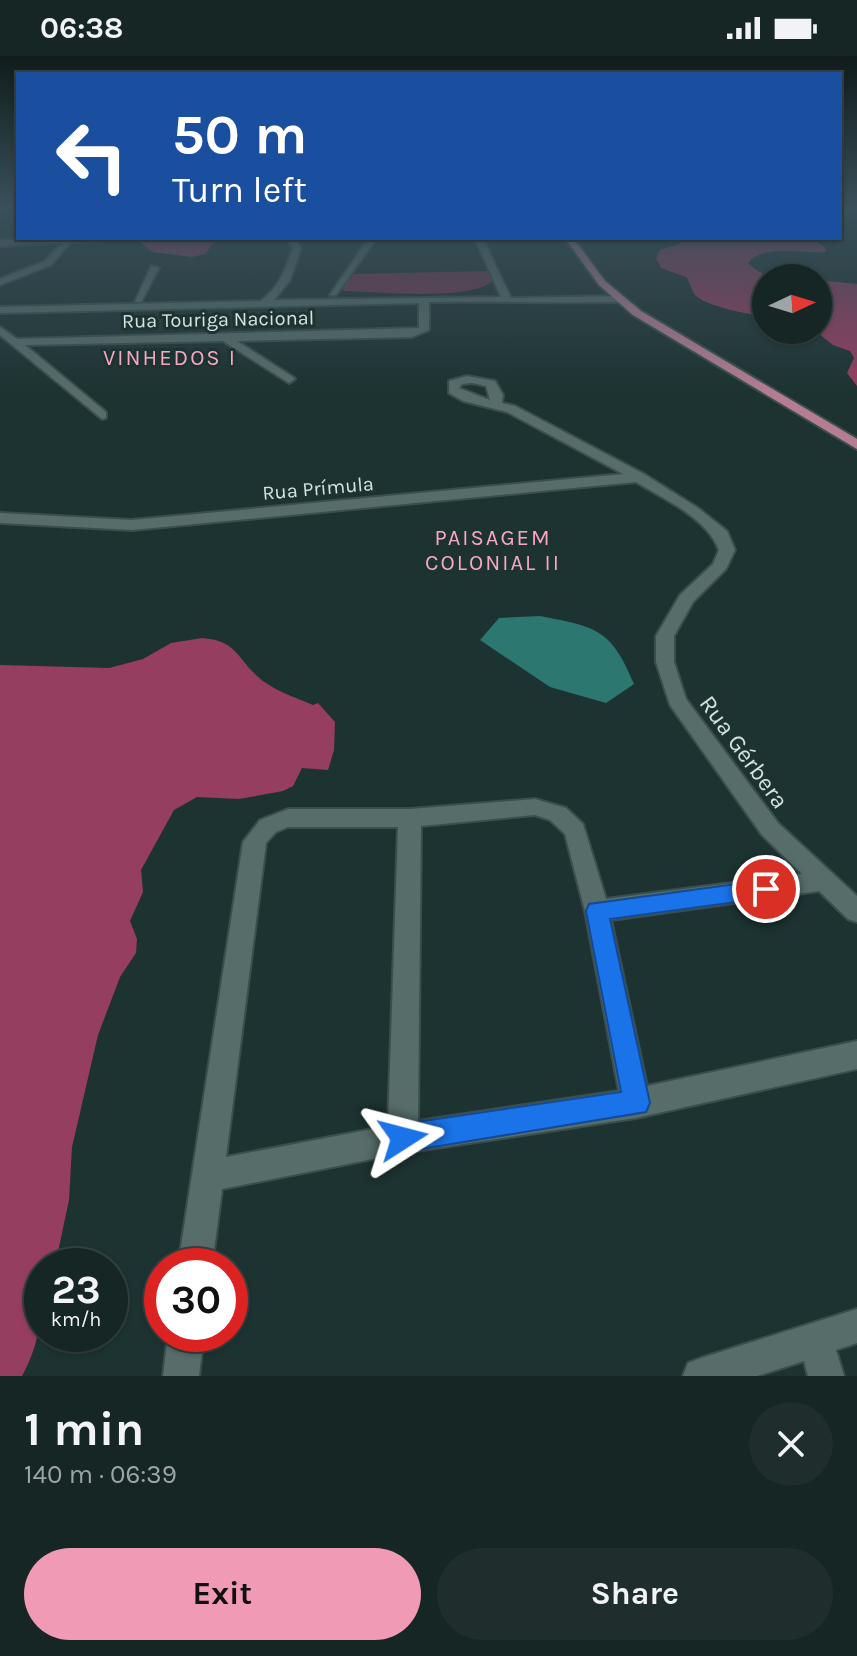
<!DOCTYPE html>
<meta charset="utf-8">
<style>
body{margin:0;font-family:Karla,sans-serif;background:#1f2e2d;color:#f1f3f6;height:100vh;display:flex;flex-direction:column;font-size:30px;white-space:nowrap}
*{box-sizing:border-box;margin:0}
p{font-size:26px;color:#9ea5a7}
.icon{flex:none;width:44px;height:44px;fill:none;stroke:currentColor;stroke-width:2;stroke-linecap:round;stroke-linejoin:round}
.map{position:relative;height:1320px;overflow:hidden}
.drawer{display:flex;flex-direction:column;background:#162625;flex:1}
.drawer>*{flex:none}
.banner{position:absolute;left:16px;top:16px;width:826px;height:168px;border-radius:0px;box-shadow:0 2px 6px #0004,0 0 0 2px #354342;background:#1a4fa0;color:#fff;overflow:hidden}
.needle{width:52px;rotate:86deg}
.controls{position:absolute;left:752px;top:208px;display:grid;gap:16px}
.controls a{display:grid;place-items:center;width:80px;height:80px;border-radius:50%;background:#162625;box-shadow:0 2px 6px #0004,0 0 0 2px #354342;font-size:40px}
.speed{position:absolute;left:24px;top:1192px;display:flex;gap:16px;font-size:40px;font-weight:700;text-align:center}
.speed>*{display:grid;place-content:center;width:104px;height:104px;border-radius:50%;background:#162625;box-shadow:0 2px 6px #0004,0 0 0 2px #354342;line-height:1}
.speed small{font-size:20px;font-weight:400}
.speed .limit{border:12px solid #d22;background:#fff;color:#111}
.pin{position:absolute;display:grid;place-items:center;width:68px;height:68px;color:#fff;margin:-34px;border:4px solid #fff;border-radius:50%;box-shadow:0 2px 8px #0007}
.me{position:absolute;width:88px;margin:-44px;rotate:81deg;stroke-linejoin:round;filter:drop-shadow(0 0 6px #0008)}
.turn{display:flex;align-items:center;gap:28px;height:168px;padding:0 24px;font-size:36px}
.turn .icon{width:104px;height:104px;stroke-width:2.5}
.turn b{display:block;font-size:56px;line-height:68px}
.round{display:grid;place-items:center;flex:none;width:84px;height:84px;border-radius:42px;background:#1f2e2d}
.head{display:flex;align-items:center;justify-content:space-between;height:136px;padding:0 24px}
h1{font-size:48px;font-weight:700;line-height:60px}
.primary-button{display:flex;gap:16px;margin-top:auto;padding:16px 24px}
.primary-button a{flex:1;height:92px;border-radius:48px;background:#f09ab6;color:#111;font-size:32px;font-weight:700;line-height:92px;text-align:center}
.primary-button a+a{background:#1f2e2d;color:#f1f3f6}
.status{display:flex;justify-content:space-between;align-items:center;height:56px;padding:0 40px;background:#162625;direction:ltr}
.status svg{height:22px;fill:currentColor}
.map>svg:first-child{display:block}
.green{fill:#79364f}
.forest{fill:#963e60}
.water{fill:#2c7770}
.lines{fill:none;stroke-linecap:round;stroke-linejoin:round}
.minor-casing{stroke:#3b4e4c;stroke-width:4}
.primary-casing{stroke:#3b4e4c;stroke-width:4}
.minor{fill:#566d6a;fill-rule:evenodd}
.primary{fill:#b47d92;fill-rule:evenodd}
.route{fill:#1a73e8;stroke:#114b97;stroke-width:2}
.labels{text-anchor:middle;stroke-width:6;stroke-linejoin:round;paint-order:stroke}
.far-street-label{font-size:20px;fill:#d4e1df;stroke:#1d3331}
.far-neighbourhood-label{font-size:22px;letter-spacing:2px;fill:#f8a7c1;stroke:#1d3331}
.street-label{font-size:24px;fill:#d4e1df;stroke:#1d3331}
</style>
<div class="status"><b>06:38</b><svg viewBox="0 0 49 12"><path d="M0 12V9h3v3zM5 12V6h3v6zM10 12V3h3v9zM15 12V0h3v12zM26 1h20v11H26zM47 4h2v5h-2z"/></svg></div>
<div class="map">
<svg width="857" height="1320" viewBox="0 0 857 1320">
<rect width="100%" height="100%" fill="#1d3331"/>
<path class="green" d="M488,215L492,225C474,245 374,236 344,235L342,232L353,218Z"/>
<path class="forest" d="M113,182H217L205,198L192,201L152,196L137,184Z
M681,182H820L816,185L826,192V196C803,198 765,187 748,207C764,224 784,221 805,222H766V261C749,258 707,251 695,239C691,234 691,227 686,221L661,212L656,202L660,194L680,188Z
M818,224L857,228V330L847,317L854,302L850,295L833,289L814,274H818Z
M202,582C236,585 235,599 257,620C272,634 294,641 313,649L318,647L335,666L334,694L328,714L302,712L293,730L283,735L239,743L197,741L174,754L141,814L143,836L130,865L137,883L136,897L120,921L98,979L72,1091L69,1144L55,1210H42C42,1253 43,1281 22,1320H0V609L109,612L143,603L171,587Z"/>
<path class="water" d="M540,560C597,571 611,573 634,628L606,647L550,631L480,584L499,562Z"/>
<g class="lines">
<g class="minor-casing">
<path id="minor" d="M68,182H141L70,187L51,209L0,229V223L45,205L62,187L0,190V184Z
M287,182H295L301,192L290,224L274,244L501,241L476,185L480,182L484,185L511,242L618,240L623,243L618,246C555,247 492,245 429,246V274L412,281L237,285L293,321L295,323L289,327L223,285L25,289L106,356V362L102,363L0,279V271L17,283L419,272V247L0,257V251L261,245C279,231 286,213 293,192Z
M369,182H377L336,239H330Z
M151,210L159,212L141,246H135Z
M467,320L495,325L503,339L502,347L515,350L644,418L698,452L727,475L735,494L726,513L693,546L674,580V606L686,643L778,767L857,840V866L848,863L819,835L611,864L647,1030L857,985V1013L636,1062L403,1097L222,1133L212,1210H178L243,786L260,764L288,753H410L535,743L566,752L583,768L606,843L802,818L762,779L670,649L656,606V580L680,539L713,508L719,494C707,462 664,443 636,426L132,474L0,467V457L132,464L623,418L507,356L463,345L449,337V325ZM472,327L486,330L490,344L459,332L462,328ZM535,759L550,764L565,778L585,855L619,1035L418,1065L421,770ZM288,771H398L388,1070L226,1101L266,787L276,776Z
M857,1253V1287L836,1294L844,1320H808L804,1305L757,1320H683L688,1307L701,1302Z
M168,1278H204L199,1320H163Z"/>
</g>
<g class="primary-casing">
<path id="primary" d="M565,182H573L605,225L641,255L857,383V393L633,259L599,229Z"/>
</g>
<use href="#minor" class="minor"/>
<use href="#primary" class="primary"/>
</g>
<linearGradient id="sky" x2="0" y2="1"><stop stop-color="#101c1b"/><stop offset="0.45" stop-color="#3a505a"/><stop offset="1" stop-color="#3a505a" stop-opacity="0"/></linearGradient>
<rect width="857" height="338" fill="url(#sky)"/>
<path class="route" d="M766,824L774,826L777,833L774,839L766,842L610,863L650,1047L646,1056L403,1096L393,1092L389,1082L393,1072L403,1068L621,1036L586,855L589,848Z"/>
<g class="labels">
<g class="far-street-label">
<text transform="translate(218 263) rotate(-1)" y="7">Rua Touriga Nacional</text>
<text transform="translate(318 432) rotate(-5)" y="7">Rua Prímula</text>
</g>
<g class="far-neighbourhood-label">
<text x="170" y="309">VINHEDOS I</text>
<text x="493" y="489">PAISAGEM<tspan x="493" dy="25">COLONIAL II</tspan></text>
</g>
<g class="street-label">
<text transform="translate(744 696) rotate(54)" y="8">Rua Gérbera</text>
</g>
</g>
</svg>
<div class="controls">
<a><svg class="needle" viewBox="-14 -14 28 28"><path d="M0-13l5 13h-10z" fill="#e53935"/><path d="M0 13l5-13h-10z" fill="#9ea5a7"/></svg></a>
</div>
<div class="speed"><div>23<small>km/h</small></div><div class="limit">30</div></div>
<div class="pin" style="left:766px;top:833px;background:#d93025"><svg class="icon" aria-label="arrive" viewBox="0 0 24 24"><path d="M6 21V4h12l-3 4 3 4H6"/></svg></div>
<svg class="me" style="left:403px;top:1082px" viewBox="-20 -20 40 40"><path d="M0-17L14 15 0 8-14 15z" fill="#1a73e8" stroke="#fff" stroke-width="4"/></svg>
<div class="banner">
<div class="turn"><svg class="icon" aria-label="left" viewBox="0 0 24 24"><path d="M17 20v-9H6M10 6l-5 5 5 5"/></svg><div><b>50 m</b>Turn left</div></div>
</div>
</div>
<section class="drawer">
<div class="head"><div><h1>1 min</h1><p>140 m · 06:39</p></div><a class="round"><svg class="icon" aria-label="close" viewBox="0 0 24 24"><path d="M6 6l12 12M18 6L6 18"/></svg></a></div>
<div class="primary-button"><a>Exit</a><a>Share</a></div>
</section>
